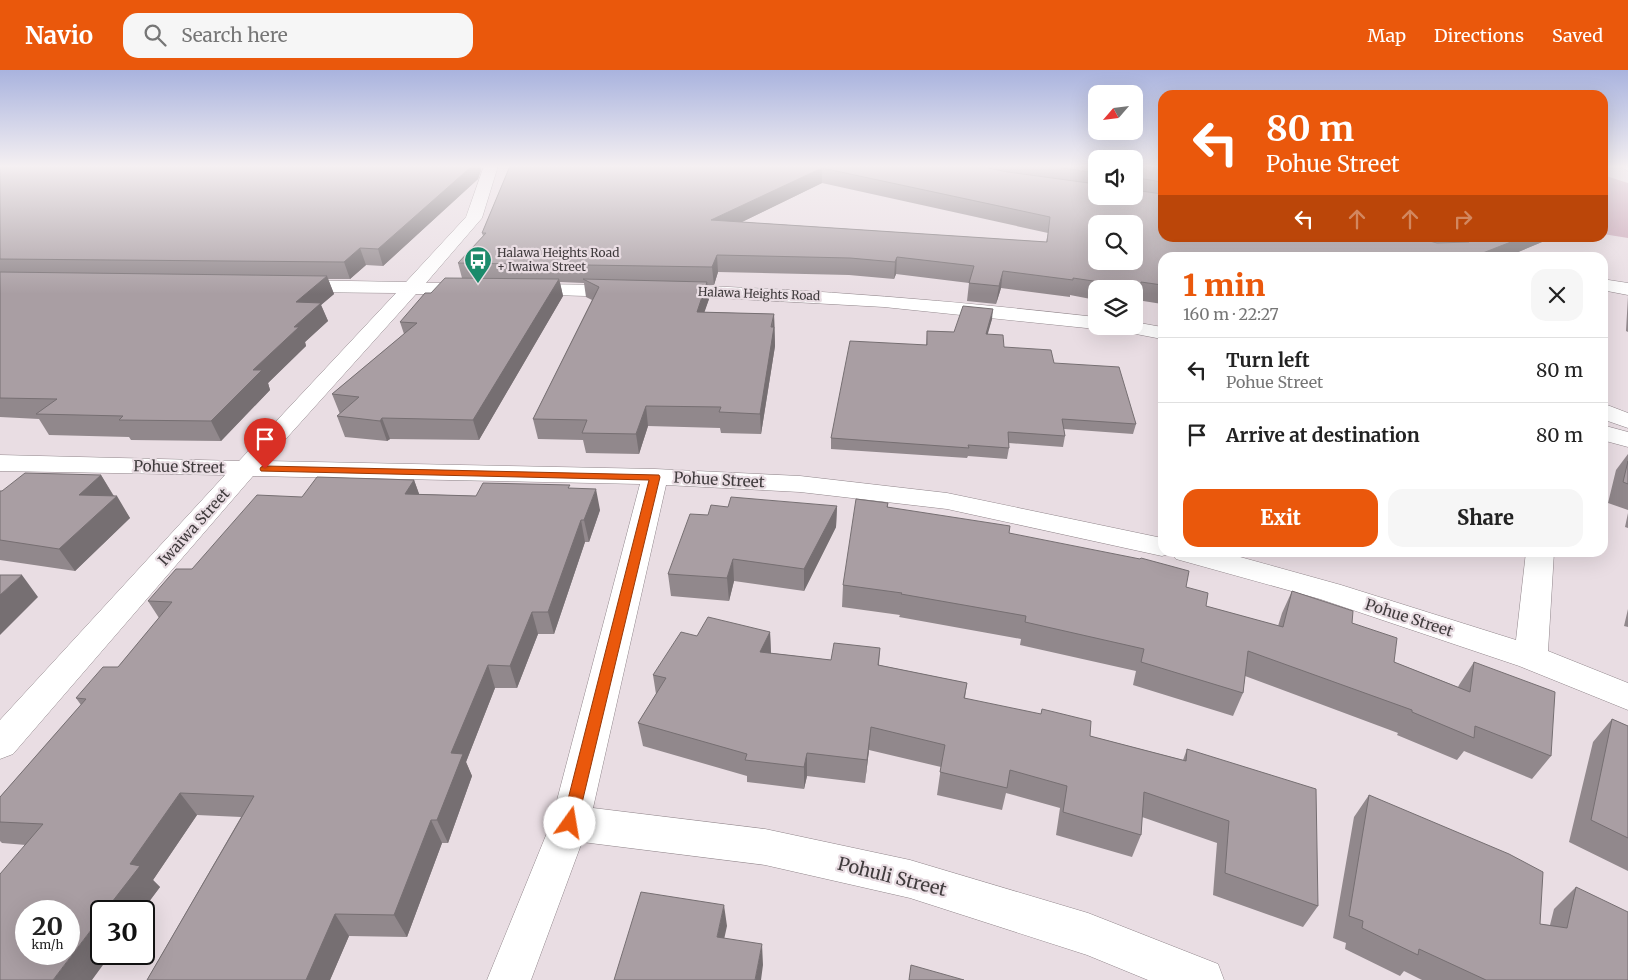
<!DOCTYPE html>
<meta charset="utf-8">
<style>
body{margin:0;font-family:Merriweather,serif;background:#f6f6f6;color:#222;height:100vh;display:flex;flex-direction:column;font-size:19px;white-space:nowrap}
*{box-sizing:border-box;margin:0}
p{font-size:16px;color:#767676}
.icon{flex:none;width:28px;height:28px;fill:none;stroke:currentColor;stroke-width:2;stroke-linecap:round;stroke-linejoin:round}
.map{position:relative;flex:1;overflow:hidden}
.sheet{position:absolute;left:1158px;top:182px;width:450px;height:305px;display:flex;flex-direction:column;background:#fff;border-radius:15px;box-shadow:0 5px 20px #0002}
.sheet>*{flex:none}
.guide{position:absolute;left:1158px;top:20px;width:450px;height:152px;border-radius:15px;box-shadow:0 5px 20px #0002;background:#ea580c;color:#fff;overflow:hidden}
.needle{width:32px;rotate:242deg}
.fabs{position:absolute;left:1088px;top:15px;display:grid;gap:10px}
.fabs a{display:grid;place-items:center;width:55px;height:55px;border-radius:10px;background:#fff;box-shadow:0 5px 20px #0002;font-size:25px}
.speed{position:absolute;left:15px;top:830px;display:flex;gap:10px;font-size:25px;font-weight:700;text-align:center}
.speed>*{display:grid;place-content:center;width:65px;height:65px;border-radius:50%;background:#fff;box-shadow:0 5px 20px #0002;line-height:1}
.speed small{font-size:12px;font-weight:400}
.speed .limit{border:2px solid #111;border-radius:8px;background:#fff;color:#111}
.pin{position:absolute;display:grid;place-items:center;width:42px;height:42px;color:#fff;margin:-51px -21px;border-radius:50% 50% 50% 0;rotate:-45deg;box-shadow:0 0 5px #0007}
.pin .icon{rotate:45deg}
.me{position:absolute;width:55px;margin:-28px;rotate:13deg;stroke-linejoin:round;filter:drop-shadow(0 0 4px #0008)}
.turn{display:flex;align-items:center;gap:18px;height:105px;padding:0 25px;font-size:22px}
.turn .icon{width:65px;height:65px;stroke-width:2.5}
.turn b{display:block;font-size:35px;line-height:42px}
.lanes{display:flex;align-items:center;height:48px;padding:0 25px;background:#0003;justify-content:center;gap:25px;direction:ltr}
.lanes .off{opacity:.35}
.round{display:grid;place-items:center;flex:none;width:52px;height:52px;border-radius:15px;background:#f6f6f6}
.head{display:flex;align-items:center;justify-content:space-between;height:85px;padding:0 25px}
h1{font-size:30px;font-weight:800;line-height:38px;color:#ea580c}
.cta{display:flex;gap:10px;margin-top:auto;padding:10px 25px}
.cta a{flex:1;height:58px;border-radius:15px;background:#ea580c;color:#fff;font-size:20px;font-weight:800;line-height:58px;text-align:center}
.cta a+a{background:#f6f6f6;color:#222}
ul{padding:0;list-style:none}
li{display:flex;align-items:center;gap:15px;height:65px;padding:0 25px;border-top:1px solid #e0e0e0}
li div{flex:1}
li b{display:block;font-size:19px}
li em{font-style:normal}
header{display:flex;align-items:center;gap:30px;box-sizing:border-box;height:70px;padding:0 25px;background:#ea580c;color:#fff}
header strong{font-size:24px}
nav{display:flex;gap:28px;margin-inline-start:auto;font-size:18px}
.search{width:350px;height:45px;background:#f6f6f6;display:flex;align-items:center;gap:12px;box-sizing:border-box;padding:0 18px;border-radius:15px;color:#767676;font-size:19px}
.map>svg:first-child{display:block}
.green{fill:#c8a2b4}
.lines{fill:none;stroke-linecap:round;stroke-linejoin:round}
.minor-casing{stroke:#91868b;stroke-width:1}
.major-casing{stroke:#91868b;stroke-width:1}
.minor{fill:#fff;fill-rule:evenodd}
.major{fill:#fff;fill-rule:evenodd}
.wall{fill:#91888c;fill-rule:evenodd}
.shaded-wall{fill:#766f72}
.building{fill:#a99ea3;stroke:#766f72;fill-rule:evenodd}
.route{fill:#ea580c;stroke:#983908}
.labels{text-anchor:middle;stroke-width:4.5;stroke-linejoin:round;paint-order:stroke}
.far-poi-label{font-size:12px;fill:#403b3d;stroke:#e9dde3;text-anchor:start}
.far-street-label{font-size:12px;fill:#403b3d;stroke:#e9dde3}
.street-label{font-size:15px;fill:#403b3d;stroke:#e9dde3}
.near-street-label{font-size:18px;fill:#403b3d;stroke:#e9dde3}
</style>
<header>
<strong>Navio</strong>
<div class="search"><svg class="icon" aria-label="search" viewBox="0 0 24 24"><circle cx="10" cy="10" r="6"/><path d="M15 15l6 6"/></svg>Search here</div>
<nav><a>Map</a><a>Directions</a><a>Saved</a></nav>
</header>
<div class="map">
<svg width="1628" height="910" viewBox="0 0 1628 910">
<rect width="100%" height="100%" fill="#e9dde3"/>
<path class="green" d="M1603,105L1628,113V168L1603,164Z"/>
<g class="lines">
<g class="minor-casing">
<path id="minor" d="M484,96H498L482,148L426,213H471L478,215L480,219L478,223L471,225L416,224L266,391L655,399L800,406L947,423L1162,468V482H1222L1341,515L1516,570L1526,482H1554L1548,581L1628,613V640L1519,596L1320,529L1176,489L1172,483L1162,486L947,439L800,422L666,415L593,738L765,759L910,790L1088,843L1218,894L1224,910H1148L1087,885L910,828L765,795L582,772L531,910H487L551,753L640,414L253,406L13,684L0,689V650L225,405L0,401V385L239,391L396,223L294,222L287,220L285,216L287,212L294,210L406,212L466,147Z
M1602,209L1628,213V225L1602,220Z
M524,214L621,215L628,217L630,221L628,225L621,227L517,224L515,220L517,216Z
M672,215C814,219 955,231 1096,247V256H1104L1096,259L884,237L665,225L663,221L665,217Z
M1134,252L1162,257V269L1115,260L1112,256H1134Z
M1602,333L1628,343V358L1602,349Z
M1602,355L1628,362V377L1602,370Z"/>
</g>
<g class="major-casing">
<path id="major" d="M1628,96V101L1621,97V96Z"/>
</g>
<use href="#minor" class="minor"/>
<use href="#major" class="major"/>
</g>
<path class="wall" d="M0,96H480L481,100L478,109L383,196L366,195L350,209H328L334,224L321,235L328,251L305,272L306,276L268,313L270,320L221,371L131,370L129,367L49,365L39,349L0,347Z
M510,96H1096V126H1134V96H1162V168H1545L1542,172L1504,188H1162V234L1137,230L1135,236H1134V219H1096V230L1070,225V227L1001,218L996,234L967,231L969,213L896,204L894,209L849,205L718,202L714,215H708L709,229L704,242L774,244L775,276L761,364L721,363L720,358L648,356L639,384L586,383L583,370L538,369L533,349L592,230L586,227L584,213L560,212L563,226L479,370L390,369L387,371L345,367L337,346L340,344L332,324L404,264L400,252L431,223L462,208L458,193L483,166L482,163ZM822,113L1048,163L1046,172L742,152Z
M1628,226V262L1626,261Z
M992,249L987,264L1004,277L1054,293L1136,354L1133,364L1064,359L1065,366L1063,377L1009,373V378L1007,389L968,386L967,388L831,379V368L926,275L927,261L954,262Z
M1628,384V440L1608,433L1616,400Z
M101,405L114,426L130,448L75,501L0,490V421Z
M414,410L419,424L476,426L570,418L600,440L589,472H585L554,564H538L517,618H495L466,692L472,706L448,773H442L407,867L349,866L330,910H147L241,747L197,745L153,810L160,817L142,841H101L26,775L2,773L0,771V727L81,635L76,628L118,597L159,548L148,531L192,499L302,427Z
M888,433V437L1009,463L1186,517L1206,536L1278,556L1282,543L1292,521L1352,553L1394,592L1458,617L1459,615L1474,592L1551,686L1532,709L1464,681L1457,690L1397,665L1398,663L1245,606L1243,623L1233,646L1133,615L1136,601L1020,575L1021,569L899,547L900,545L842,537L843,515Z
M837,436L836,457L804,521L734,511L729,531L671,526L668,504L708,445L728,437Z
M1628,443V458L1625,457Z
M1628,539V557L1624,556Z
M770,562L771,583L831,590L880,578L879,595L967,613L965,628L1090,666L1183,690L1187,679L1318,836L1303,857L1213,825L1217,773L1142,747L1141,765L1132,787L1056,765L1060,738L1006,723L1002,740L937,725L941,697L869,680L865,713L807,706L804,719L747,712V706L643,676L638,653L656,624L653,605L697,566Z
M1612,649L1628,656V801L1569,772L1593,672Z
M1369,725L1540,854L1550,855L1554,839L1576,817L1628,910H1422L1404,901L1400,906L1345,879L1346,873L1333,868L1354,747Z"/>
<path class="shaded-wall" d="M472,96H480L481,100L478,109L383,196L378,179Z
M822,98V113L713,166L711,150Z
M1521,168H1545L1542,172L1504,188H1470Z
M360,178L366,195L350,209L344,192Z
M717,185L718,202L714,215L712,197Z
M897,187L896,204L894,209L895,192Z
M1003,201L1001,218L996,234L999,216Z
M327,206L334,224L321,235L328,251L305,272L306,276L268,313L270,320L221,371L211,351L253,300L294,257L296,232Z
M559,209L563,226L479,370L473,350Z
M707,212L709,229L698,261L697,242Z
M993,239L992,249L985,274L986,264Z
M774,244L775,276L761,364L760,344Z
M646,336L648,356L639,384L636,364Z
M382,348L390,369L387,371L380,351Z
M101,405L114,427L79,425Z
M414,410L422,432L405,424Z
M596,419L600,440L589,472L584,450Z
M117,426L130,448L75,501L59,479Z
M837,436L836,457L804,521V499Z
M581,450L585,472L554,564L548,542Z
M733,489L734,511L729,531L727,508Z
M22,505L38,527L0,565V525Z
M532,542L538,564L517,618L510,596Z
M770,562L771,585L760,582Z
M488,595L495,618L466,692L472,706L448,773L437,750L451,683Z
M871,657L869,680L865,713L867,690Z
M807,683V706L804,719V697Z
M180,723L197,745L153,810L160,817L142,841H105L130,794Z
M431,750L442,773L407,867L394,845Z
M724,835L727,856L720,888L717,867Z
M335,844L349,866L330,910H306Z
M101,847V884H111L92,910H53Z
M762,874L763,895L761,910H755Z"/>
<path class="building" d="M0,96H472L378,179L360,178L344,192L0,189Z
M510,96H978L1008,102L1096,114V126H1134V120L1162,124V168H1418L1437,173L1469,172L1466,168H1521L1470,188H1162V215L1141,212L1140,218L1073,208V210L1003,201L999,216L969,213L974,196L897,187L895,192L850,188L717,185L712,197L458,193L486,163H482ZM822,98L1050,147L1047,172L711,150ZM1096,154H1134V191H1096Z
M1050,96H1096V103Z
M1134,96H1162V112L1138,108H1134Z
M0,202L327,206L296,232L321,233L294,257H299L253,300H262L211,351L119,350L123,346L36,344L57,329L0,328Z
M445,208L559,209L473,350L382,348L380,351L337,346L359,327L332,324L417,253L400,252L425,223H431Z
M583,209L707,212L697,242L774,244L771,257H774L760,344L719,342L721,337L646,336L636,364L582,363L587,350L533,349L599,217Z
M963,236L993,239L986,264L1003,265L1004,277L1051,280L1054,293L1119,297L1136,354L1062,349L1065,366L1008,362L1009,378L968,375L969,378L831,368L850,271L927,275V261L954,262Z
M1628,391V414L1623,412Z
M25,403L101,405L79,425L117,426L59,479L0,470V421H2Z
M317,407L414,410L405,424L476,426L483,413L570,415L568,418L596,419L584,450H581L548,542H532L510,596L488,595L451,683L463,684L437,750H431L394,845L335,844L306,910H147L254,726L180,723L130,794L140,796L105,841H101V847L53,910H0V804L43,754L0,752V727L86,629L76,628L103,597H118L172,532L148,531L176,499H192L257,425L302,427ZM26,841H69V884H26Z
M731,427L837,436L804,499L733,489L727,508L668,504L690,444L708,445L711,435L728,437Z
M856,429L888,433L887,437L1010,456L1009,463L1140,489L1141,488L1189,501L1186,517L1208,523L1206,536L1283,557L1292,521L1353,541L1352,553L1397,568L1394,592L1470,622L1474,592L1555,622L1551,686L1475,656L1474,668L1412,642V640L1248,581L1243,623L1141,592L1144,579L1025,552L1026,546L901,524L902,523L843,515Z
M0,505H22L0,525Z
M708,547L770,562L760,582L831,590L834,573L880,578L878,595L967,613L964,628L1041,644L1042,639L1091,651L1090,666L1186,691L1187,679L1316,719L1318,836L1225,803L1229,751L1144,722L1141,765L1063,742L1067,716L1010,700L1007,718L940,702L945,675L871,657L867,690L807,683L804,697L745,690L747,684L638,653L666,608L653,605L681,562L697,566Z
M1612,649L1628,656V768L1591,750Z
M1369,725L1509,784L1543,802L1540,854L1567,858L1576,817L1628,842V910H1486L1419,879L1418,885L1362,858L1363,851L1349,846Z
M641,822L724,835L717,867L762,874L755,910H614Z
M911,895L964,910H909Z"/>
<linearGradient id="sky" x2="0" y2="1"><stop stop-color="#a9b3de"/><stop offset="0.43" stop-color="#f5f0f2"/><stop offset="1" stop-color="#f5f0f2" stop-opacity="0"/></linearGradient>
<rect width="1628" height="224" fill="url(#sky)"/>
<path class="route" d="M265,396L659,405L660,407L576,758L570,760L565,758L562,753L649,410L261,401L260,399L261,397Z"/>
<defs>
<g id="bus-pin" transform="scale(1.4375)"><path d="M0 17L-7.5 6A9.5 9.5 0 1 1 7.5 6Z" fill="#1b8b6b" stroke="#e9dde3"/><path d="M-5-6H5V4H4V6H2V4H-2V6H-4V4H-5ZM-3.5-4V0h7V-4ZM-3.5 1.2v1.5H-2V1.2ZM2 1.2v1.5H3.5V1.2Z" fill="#fff"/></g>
</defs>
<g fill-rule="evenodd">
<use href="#bus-pin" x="478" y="190"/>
</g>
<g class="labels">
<g class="far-poi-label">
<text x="497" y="187">Halawa Heights Road<tspan x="497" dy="14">+ Iwaiwa Street</tspan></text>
</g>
<g class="far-street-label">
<text transform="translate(759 224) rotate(2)" y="4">Halawa Heights Road</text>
</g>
<g class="street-label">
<text transform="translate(179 397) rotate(1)" y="5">Pohue Street</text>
<text transform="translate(719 410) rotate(3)" y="5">Pohue Street</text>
<text transform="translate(194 457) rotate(-48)" y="5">Iwaiwa Street</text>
<text transform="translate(1409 548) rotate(18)" y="5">Pohue Street</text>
</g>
<g class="near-street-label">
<text transform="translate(892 807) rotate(14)" y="6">Pohuli Street</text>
</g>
</g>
</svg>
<div class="fabs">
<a><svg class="needle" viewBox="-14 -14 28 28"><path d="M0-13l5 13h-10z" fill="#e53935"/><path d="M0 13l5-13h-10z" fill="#767676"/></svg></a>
<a><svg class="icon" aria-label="sound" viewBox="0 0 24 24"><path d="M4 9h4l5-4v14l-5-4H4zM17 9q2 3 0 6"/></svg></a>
<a><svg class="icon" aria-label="search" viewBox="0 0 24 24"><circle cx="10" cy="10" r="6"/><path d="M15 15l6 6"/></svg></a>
<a><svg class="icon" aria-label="layers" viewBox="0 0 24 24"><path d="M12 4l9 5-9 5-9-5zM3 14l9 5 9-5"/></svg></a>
</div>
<div class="speed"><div>20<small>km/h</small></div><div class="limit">30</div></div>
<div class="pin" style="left:265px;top:399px;background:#d93025"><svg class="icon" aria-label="arrive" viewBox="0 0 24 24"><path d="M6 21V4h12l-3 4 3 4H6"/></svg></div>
<svg class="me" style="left:570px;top:753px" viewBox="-20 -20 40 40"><circle r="19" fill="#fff"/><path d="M0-13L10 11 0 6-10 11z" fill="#ea580c"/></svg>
<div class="guide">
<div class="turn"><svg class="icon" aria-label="left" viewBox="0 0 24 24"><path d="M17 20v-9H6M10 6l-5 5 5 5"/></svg><div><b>80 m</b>Pohue Street</div></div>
<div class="lanes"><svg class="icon" aria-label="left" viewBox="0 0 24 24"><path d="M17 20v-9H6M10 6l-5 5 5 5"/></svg><svg class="icon off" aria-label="ahead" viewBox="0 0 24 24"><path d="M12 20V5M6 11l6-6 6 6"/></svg><svg class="icon off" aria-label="ahead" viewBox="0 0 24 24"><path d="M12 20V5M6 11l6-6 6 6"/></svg><svg class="icon off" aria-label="right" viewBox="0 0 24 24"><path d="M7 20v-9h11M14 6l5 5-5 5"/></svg></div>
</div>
<section class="sheet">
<div class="head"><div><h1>1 min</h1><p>160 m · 22:27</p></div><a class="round"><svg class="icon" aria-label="close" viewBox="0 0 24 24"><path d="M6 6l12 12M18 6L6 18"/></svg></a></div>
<ul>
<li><svg class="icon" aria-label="left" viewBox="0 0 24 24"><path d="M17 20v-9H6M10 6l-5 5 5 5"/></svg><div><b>Turn left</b><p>Pohue Street</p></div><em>80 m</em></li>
<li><svg class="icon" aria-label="arrive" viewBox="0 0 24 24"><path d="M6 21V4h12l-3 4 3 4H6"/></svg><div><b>Arrive at destination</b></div><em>80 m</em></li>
</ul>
<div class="cta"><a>Exit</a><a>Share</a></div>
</section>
</div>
